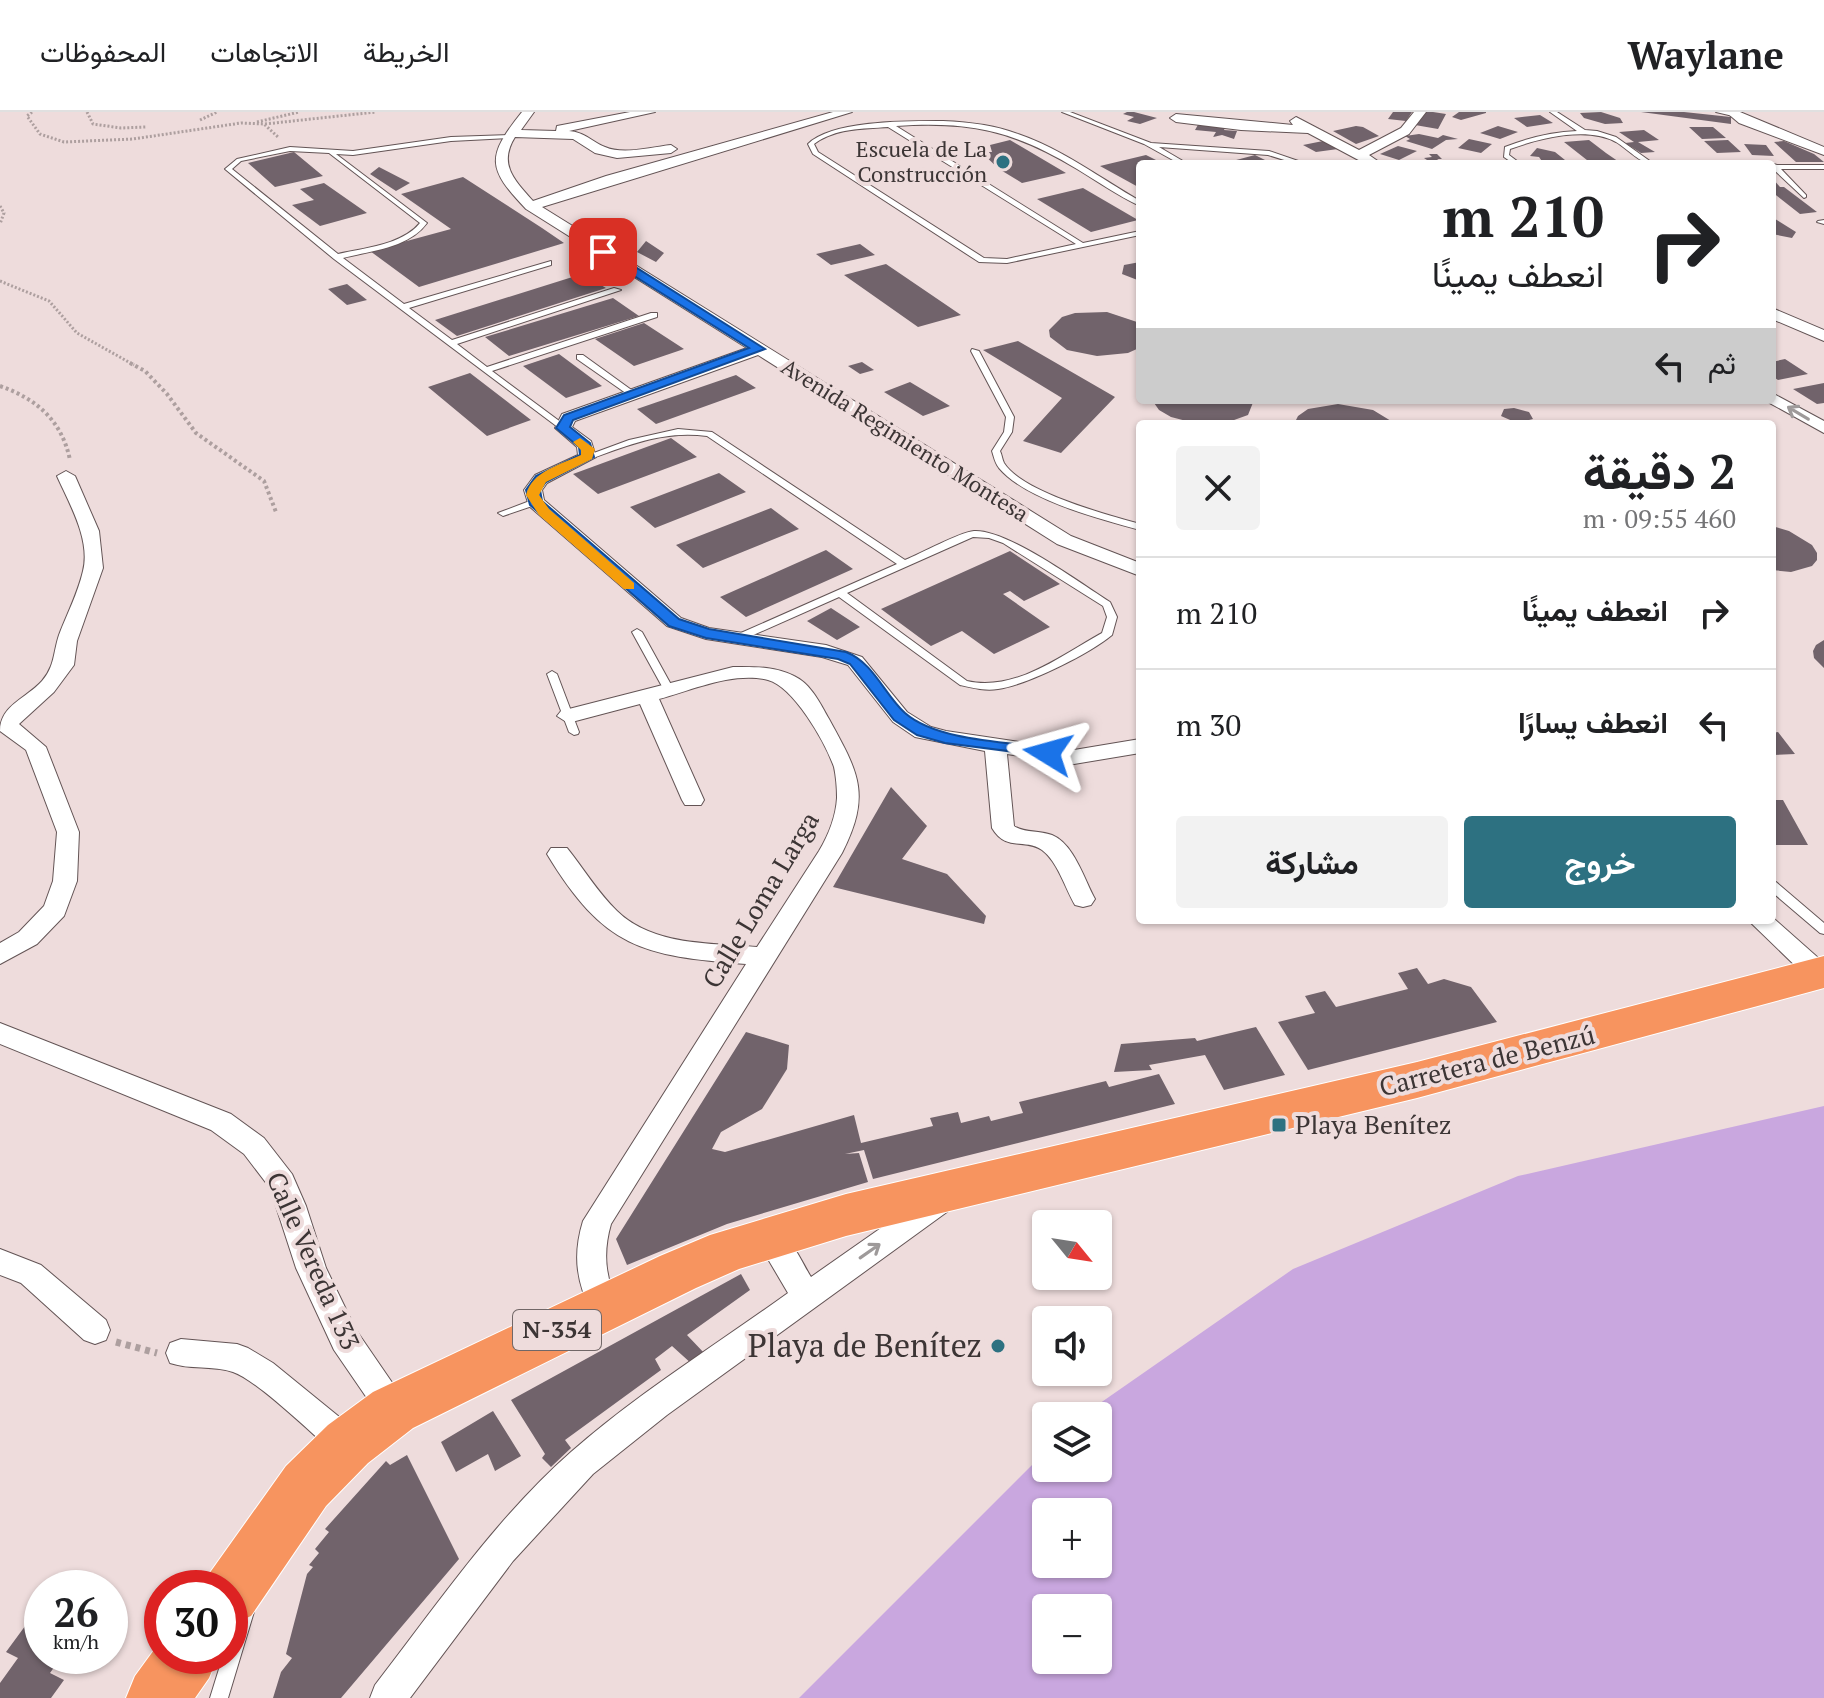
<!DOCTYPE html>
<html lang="ar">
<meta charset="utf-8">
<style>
body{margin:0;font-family:"PT Serif",Vazirmatn,serif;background:#f2f2f2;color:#202124;direction:rtl;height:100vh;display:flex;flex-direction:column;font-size:30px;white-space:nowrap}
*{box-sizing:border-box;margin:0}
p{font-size:26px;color:#757577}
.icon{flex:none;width:44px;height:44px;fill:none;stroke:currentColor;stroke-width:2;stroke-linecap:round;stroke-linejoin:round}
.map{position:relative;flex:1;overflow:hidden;direction:ltr}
.sheet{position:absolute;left:1136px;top:308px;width:640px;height:504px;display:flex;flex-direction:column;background:#fff;border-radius:8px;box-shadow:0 2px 6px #0004;direction:rtl}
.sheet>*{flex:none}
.top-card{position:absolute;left:1136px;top:48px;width:640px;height:244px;border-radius:8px;box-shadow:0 2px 6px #0004;direction:rtl;background:#fff;color:#202124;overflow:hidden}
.needle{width:52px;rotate:120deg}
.controls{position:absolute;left:1032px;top:1098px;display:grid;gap:16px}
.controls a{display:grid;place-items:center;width:80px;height:80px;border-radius:8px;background:#fff;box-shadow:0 2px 6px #0004;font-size:40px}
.speed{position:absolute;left:24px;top:1458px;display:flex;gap:16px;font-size:40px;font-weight:700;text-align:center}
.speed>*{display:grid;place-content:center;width:104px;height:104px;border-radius:50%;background:#fff;box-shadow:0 2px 6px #0004;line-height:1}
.speed small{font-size:20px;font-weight:400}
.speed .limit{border:12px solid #d22;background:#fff;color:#111}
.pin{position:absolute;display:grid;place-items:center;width:68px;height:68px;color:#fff;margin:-34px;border-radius:16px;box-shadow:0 4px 12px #0006}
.me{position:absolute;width:88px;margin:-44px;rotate:278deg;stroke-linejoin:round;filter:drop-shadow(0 0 6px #0008)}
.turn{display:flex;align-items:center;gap:28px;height:168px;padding:0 40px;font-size:36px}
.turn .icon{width:104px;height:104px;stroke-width:2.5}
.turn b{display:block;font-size:56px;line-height:68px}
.then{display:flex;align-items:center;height:76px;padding:0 40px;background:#0003;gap:16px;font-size:30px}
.round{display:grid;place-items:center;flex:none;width:84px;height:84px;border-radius:8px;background:#f2f2f2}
.summary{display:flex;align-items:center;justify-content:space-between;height:136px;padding:0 40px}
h1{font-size:48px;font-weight:700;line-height:60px}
.button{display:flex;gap:16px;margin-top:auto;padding:16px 40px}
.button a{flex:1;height:92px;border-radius:8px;background:#2d7181;color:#fff;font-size:32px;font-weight:700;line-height:92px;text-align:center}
.button a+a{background:#f2f2f2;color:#202124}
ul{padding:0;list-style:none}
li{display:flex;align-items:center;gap:24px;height:112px;padding:0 40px;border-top:2px solid #e0e0e0}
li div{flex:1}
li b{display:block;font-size:30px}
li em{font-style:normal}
header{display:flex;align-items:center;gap:48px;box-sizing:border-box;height:112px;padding:0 40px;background:#fff;border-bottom:2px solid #e0e0e0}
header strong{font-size:38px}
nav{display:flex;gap:44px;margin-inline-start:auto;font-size:28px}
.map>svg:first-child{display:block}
.water{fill:#c9a7df;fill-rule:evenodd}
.building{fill:#71636b}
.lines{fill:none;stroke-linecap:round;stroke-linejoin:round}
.lane-casing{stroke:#635455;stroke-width:2}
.street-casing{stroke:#635455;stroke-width:2}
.highway-casing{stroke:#fff;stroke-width:2}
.path-far2{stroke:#ad9f9f;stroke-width:3;stroke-dasharray:2 2;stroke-linecap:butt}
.path-far1{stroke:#ad9f9f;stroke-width:4;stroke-dasharray:3 3;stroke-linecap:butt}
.path{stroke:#ad9f9f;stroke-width:7;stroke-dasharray:5 5;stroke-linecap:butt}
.lane{fill:#fff;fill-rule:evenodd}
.street{fill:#fff;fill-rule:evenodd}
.highway{fill:#f7945f;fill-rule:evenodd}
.oneway{stroke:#9e9a9a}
.route{fill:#1a73e8;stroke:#114b97;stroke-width:2}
.slow{fill:#f59e0b}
.poi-dot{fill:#2d7181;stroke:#eedcdc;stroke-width:3}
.labels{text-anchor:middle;stroke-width:8;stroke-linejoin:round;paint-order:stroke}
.far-poi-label{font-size:22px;fill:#3c3535;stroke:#eedcdc;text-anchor:end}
.far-street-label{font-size:22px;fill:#3c3535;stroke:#eedcdc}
.shield{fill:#eedcdc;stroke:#716767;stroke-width:2}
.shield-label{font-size:24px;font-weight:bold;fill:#3c3535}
.street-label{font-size:26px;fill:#3c3535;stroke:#eedcdc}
.poi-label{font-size:26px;fill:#3c3535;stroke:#eedcdc;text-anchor:start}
.near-poi-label{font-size:32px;fill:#3c3535;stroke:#eedcdc;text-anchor:end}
</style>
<header>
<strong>Waylane</strong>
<nav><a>الخريطة</a><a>الاتجاهات</a><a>المحفوظات</a></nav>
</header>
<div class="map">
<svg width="1824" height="1586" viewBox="0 0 1824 1586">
<rect width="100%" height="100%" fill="#eedcdc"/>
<path class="water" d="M1824,994V1586H799L1046,1339V1356H1098V1304L1083,1303L1293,1157L1518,1064ZM1046,1400H1098V1452H1046ZM1046,1496H1098V1548H1046Z"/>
<path class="building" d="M1127,0H1134L1157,6L1140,12L1127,9L1134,5L1123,2Z
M1393,0H1412L1406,9L1388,7Z
M1423,0H1433L1446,2L1438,17L1415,13Z
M1459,0H1486V1L1461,8L1452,5Z
M1601,0L1620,6L1623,11L1605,12L1584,6L1580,1Z
M1641,0H1684L1731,5V12Z
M1540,3L1553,11L1527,15L1514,6Z
M1199,11L1226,14L1224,18L1237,19L1234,27L1222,23L1213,25L1216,20L1195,18Z
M1356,14L1363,15L1379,24L1356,32L1333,19Z
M1498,14L1518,20L1500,27L1480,21Z
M1689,15H1713L1726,26L1702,27Z
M1644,18L1659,28L1638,30L1655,40L1641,41L1625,31L1634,30L1619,20Z
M1419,22L1438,26L1443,23L1458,27L1446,28L1432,37L1406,29L1410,27L1405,24Z
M1469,27L1492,32L1481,41L1458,36Z
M1010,28L1066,61L1022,71L999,57L981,40H992L990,33Z
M1589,28L1606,41L1622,52H1592L1564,30Z
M1728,28L1741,40L1717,41L1704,29Z
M1323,29L1338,37L1316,40L1303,33Z
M1784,29L1814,42L1824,50H1796L1774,30Z
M1744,32L1766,33L1774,44L1752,43Z
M1398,34L1417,39L1399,48L1380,42Z
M1537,36L1555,40L1570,52H1544L1539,45L1530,44Z
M294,40L323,64L275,75L248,51Z
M1429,42H1437L1442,47H1437L1440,49L1456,48L1460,52H1419L1416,49L1427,48L1424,46L1432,45Z
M1146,43L1164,52H1140V76L1100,54Z
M1255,43L1273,52H1225V51Z
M379,55L410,71L396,79L370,62Z
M463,65L542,116L564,131L419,175L370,139L451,117L401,82Z
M1772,66L1780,75H1784L1817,100L1800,102L1772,80Z
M324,71L367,101L320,114L292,93L314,88L300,77Z
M1083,76L1138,108L1091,120L1037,87Z
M1772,105L1796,120L1792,126L1772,122Z
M646,129L664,141L656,150L637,140Z
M860,132L875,143L831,153L816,142Z
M1140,150V169L1122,162L1124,153Z
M886,152L961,203L918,215L844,163Z
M582,162L606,176L457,224L435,208Z
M347,172L367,188L347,193L328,177Z
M613,186L639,204L509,244L485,225Z
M1107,200L1140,211L1139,236L1128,241L1097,244L1067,238L1050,225L1049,218L1062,205L1075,201Z
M644,211L684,237L634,254L595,227Z
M1018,229L1115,285L1061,341L1023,329L1062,286L983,238Z
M559,242L602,274L566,286L523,254Z
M1785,247L1808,262L1778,268L1772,264V250Z
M862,250L874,258L860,262L848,254Z
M470,261L531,308L487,324L428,275Z
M736,263L756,276L656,312L637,297Z
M910,270L950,294L923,304L884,280Z
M1824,271V291L1817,292L1793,277Z
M1152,288H1254L1248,303L1223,312H1198L1171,305L1159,298Z
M1338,292L1373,298L1396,312H1294L1298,304L1308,297Z
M1514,296L1529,300L1533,307L1517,311L1501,304L1504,297Z
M671,326L697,345L598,382L573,362Z
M719,361L746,380L655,416L630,395Z
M771,396L799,417L703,456L676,433Z
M1772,414L1789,419L1812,433L1817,441V448L1812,454L1791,460L1772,458Z
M826,438L853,457L746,505L720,485Z
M1010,439L1060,472L1024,489L1010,479L1003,482L1050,515L994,542L962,519L931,534L881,497Z
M831,496L860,515L837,528L807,509Z
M1824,528V556L1814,546L1813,539L1816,533Z
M1778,620L1795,642L1772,643V621Z
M891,675L927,714L902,747L947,762L986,804L984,812L833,775Z
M1772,688H1783L1808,733H1775Z
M1417,856L1428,872L1444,867L1471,875L1497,910L1308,958L1278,910L1315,901L1305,884L1325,879L1336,895L1408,877L1398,861Z
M1256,915L1285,963L1224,978L1205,943L1149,953L1152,958L1114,960L1121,932L1195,926L1197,929Z
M746,920L789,933L787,957L762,997L721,1020L712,1037L725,1040L854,1003L861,1031L933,1014L930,1006L958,1000L961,1011L989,1004L991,1009L1023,1001L1019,990L1106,969L1109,975L1159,962L1175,992L873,1067L864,1038L845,1042L859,1041L868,1070L727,1112L627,1153L616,1127Z
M741,1162L750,1178L687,1223L706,1243L693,1253L672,1234L655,1247L661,1258L565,1328L571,1336L551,1355L542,1346L545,1342L511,1288Z
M493,1299L521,1344L495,1359L488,1342L456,1360L441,1330Z
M407,1343L459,1447L341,1586H273L281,1560L292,1546L286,1542L307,1462L313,1455L309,1453L319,1441L315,1437L329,1420L325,1417L386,1349L390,1353Z
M42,1491V1544H62L50,1561L64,1568L51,1586H0V1571L18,1546L6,1540Z"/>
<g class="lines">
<g class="lane-casing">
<path id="lane" d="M1062,0H1070L1151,31L1269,39L1307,52H1297L1268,43L1159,35L1188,52H1180L1144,32Z
M1550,0H1557L1585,18L1597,19L1616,25L1654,52C1640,52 1628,37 1616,30C1587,14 1540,26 1510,37L1509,43L1521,52H1514L1504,45L1505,35C1528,26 1552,20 1577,19Z
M1716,0H1732L1736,2L1733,4Z
M943,9C969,10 994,13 1018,22C1062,37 1100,66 1140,89V94C1118,84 1097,69 1077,57C1013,18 969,9 896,14L1083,131L1140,119V123L1007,151L979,150L813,42L808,32C832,8 909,9 943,9ZM888,15L1076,132L1007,147L984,146L818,40L814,32C835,16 863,17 888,15Z
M511,23V25L509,26L451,29L353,43L336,42L427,111C409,136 370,139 343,146L404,192L551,149V153L409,196L452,228L614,176L621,178L457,232L487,255L651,201H657V205L492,259L566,314V318L563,319L334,147L225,57L237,47L290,35L353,39L451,25ZM290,39L329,41L420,111C402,133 364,136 338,142L232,57L241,49Z
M1770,51L1777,53H1824V57H1781L1806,83V85L1804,86L1772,56V52H1769Z
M1824,108V112L1817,110L1818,109Z
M972,237L979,239L1014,305L1012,320L1000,339C1002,343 1002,347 1004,351C1022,380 1107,403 1140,412V418C1100,407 1026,388 999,356C995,351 994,345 992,339L1004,320L1006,305L971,239Z
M577,243H583L637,282L630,284L577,247Z
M678,317L712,320L905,448C920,442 960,420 974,419C1007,417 1080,471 1110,490L1117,505L1112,523C1089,542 1027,573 998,577C985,579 973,576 960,573L839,485L742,528H734V524L897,452L707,324C665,318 628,333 590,347L583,345L629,328ZM973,425L989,426L1003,431L1103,494L1107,505L1102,521C1062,543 1016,580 967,569L847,481Z
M535,387L538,388V392L503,404L498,401Z
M637,517L642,520L674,578L673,580L669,581L664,578L632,520Z
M552,559L557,562L579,620L578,622L574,623L569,620L547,562Z
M1772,769L1776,770L1824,811V822L1820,821L1772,780Z
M247,1484L253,1487L256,1493L228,1586H210L223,1544H230C230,1523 233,1506 241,1487Z"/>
</g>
<g class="street-casing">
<path id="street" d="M522,0H534L521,18L556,19L557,14L630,0H655L569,19C585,20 592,30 605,35C623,43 652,35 671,33L677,37L671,41L617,46L595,41L573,27L515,25C498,52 514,68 533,89L606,64L833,0H852L542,95L1071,424L1140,451V464L1057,432L758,243L575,309L572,315L591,329L596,345L547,371L542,378L544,388L681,506L709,516L826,533L862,545L907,600L931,615L946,619L1074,638L1140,627V641L1074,652L1007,642L1014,714C1025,721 1039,718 1052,723C1074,732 1084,767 1095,787L1091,793L1083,795L1075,793C1065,776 1058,750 1042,738C1025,726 1006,740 992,716L985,639L915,625L893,610L848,553L822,545L706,527L667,514L529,394L524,378L535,363L578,343L577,335L555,316L562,302L747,236L526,97C487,56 486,45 522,0Z
M1414,0H1426L1409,22L1369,43L1382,52H1366L1308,21L1241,18L1176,10L1170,6L1176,2L1293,13L1290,9L1296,5L1359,38L1401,16Z
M1726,0H1740L1824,35V43L1739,11Z
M1772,196L1824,218V229L1772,207Z
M1772,281L1824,309V321L1766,289L1772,288Z
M66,359L75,364L99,419L103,456L77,529L74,553L54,580L19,612L46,635L79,720L77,769L64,804L37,832L0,852V831L19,820L44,794L53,769L57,720L26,638L0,619C0,593 27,586 42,569C55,554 53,541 59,523C67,502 78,481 83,459C91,428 69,391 57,364Z
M733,555C755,555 774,554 794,564C811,572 820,591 829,607C858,660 872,682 842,741L611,1112C602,1143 606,1167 619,1195L615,1204L604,1208L593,1204C577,1171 572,1145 583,1109L746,852C642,844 604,836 547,742L551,736H567C584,757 598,781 617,799C653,834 711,831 757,835L819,739C828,724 836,704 837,686C837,677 836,664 834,655C825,630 794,575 768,568C734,559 692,578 659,587L704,688L701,693H685L682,688L640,592L568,611L557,604L561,599Z
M1772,805L1824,851V869L1810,868L1748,808H1772Z
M0,911L231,1002L264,1026L292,1062L306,1094L326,1156L356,1218L404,1288L409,1298L404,1308L393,1313L382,1308L334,1238L296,1156L270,1076L244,1042L211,1018L0,932Z
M941,1077L951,1081L955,1089L951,1097L667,1303L593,1362L513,1449L410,1586H370L375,1573C437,1493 495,1407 571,1340C638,1281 716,1233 788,1181L755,1125L759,1116C785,1107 799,1146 811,1165L931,1081Z
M0,1137L41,1153L106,1208L110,1218L106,1228L95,1232L84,1228L21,1171L0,1163Z
M181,1227L237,1232L248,1236L273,1251L359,1321L364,1332L359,1343L348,1347L337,1343C314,1324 257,1268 233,1260C213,1253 190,1258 170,1251L166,1241L170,1231Z"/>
</g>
<g class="highway-casing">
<path id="highway" d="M1824,844V876L1417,986L846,1124L739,1157L696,1176L413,1316L368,1351L326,1394L251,1504L230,1513V1476H203L209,1462L286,1354L328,1313L373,1280L660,1144L710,1123L846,1082L1417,950Z
M162,1527V1544H218L209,1566L195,1586H126L135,1564Z"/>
</g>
<path class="path-far2" d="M32,0L27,4L40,22L64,30L133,27L241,11L264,12L278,25
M87,0L93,12L121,16L146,15
M200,8L217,0
M257,10L299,0
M265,12L376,0
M0,94L4,101L0,112
M0,169L49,189L77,221L134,253"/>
<path class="path-far1" d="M130,251L145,259L167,282L196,321L264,369L276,400
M0,274C37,287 62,309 70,348"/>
<path class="path" d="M116,1230L157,1241"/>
<use href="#lane" class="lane"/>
<use href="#street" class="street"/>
<use href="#highway" class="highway"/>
</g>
<defs><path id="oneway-shaft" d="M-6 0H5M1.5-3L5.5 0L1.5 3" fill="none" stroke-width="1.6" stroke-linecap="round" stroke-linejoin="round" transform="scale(2)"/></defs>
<g class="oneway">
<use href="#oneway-shaft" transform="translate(1798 301) rotate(-149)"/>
<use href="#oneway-shaft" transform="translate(870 1139) rotate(-35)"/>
</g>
<path class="route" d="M599,137H607L765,237L573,308L570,315L590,331L594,345L546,370L540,378L542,389L679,507L709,517L846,540C874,551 884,582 905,601C937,629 1007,630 1048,636L1056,641L1054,645L945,631L917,623L894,608L850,552L838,547L706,526L669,514L530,393L526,378L536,364L580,343L579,335L556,316L564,303L749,236L599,142Z"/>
<path class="slow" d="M580,326L595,337L592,347L546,370L539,383L549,397L634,471V477H624L539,403L526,383C532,359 560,353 581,343V338L573,330Z"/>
<g class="poi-dot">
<circle cx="1003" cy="50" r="8"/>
<rect x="1271" y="1005" width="16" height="16" rx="4"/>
<circle cx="998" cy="1234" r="8"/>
</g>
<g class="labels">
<g class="far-poi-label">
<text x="987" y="45">Escuela de La<tspan x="987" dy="25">Construcción</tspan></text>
</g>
<g class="far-street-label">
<text transform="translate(905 328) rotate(32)" y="8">Avenida Regimiento Montesa</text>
</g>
<rect class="shield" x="513" y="1198" width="88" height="40" rx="6"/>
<g class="shield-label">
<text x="557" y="1226">N-354</text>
</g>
<g class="street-label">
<text transform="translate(761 788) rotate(-59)" y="9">Calle Loma Larga</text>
<text transform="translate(1487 949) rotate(-14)" y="9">Carretera de Benzú</text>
<text transform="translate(313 1149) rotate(66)" y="9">Calle Vereda 133</text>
</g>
<g class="poi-label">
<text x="1295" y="1022">Playa Benítez</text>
</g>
<g class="near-poi-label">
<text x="982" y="1245">Playa de Benítez</text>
</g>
</g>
</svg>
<div class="controls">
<a><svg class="needle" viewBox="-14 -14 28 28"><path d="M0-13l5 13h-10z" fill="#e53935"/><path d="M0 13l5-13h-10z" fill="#757577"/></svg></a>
<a><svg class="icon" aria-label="sound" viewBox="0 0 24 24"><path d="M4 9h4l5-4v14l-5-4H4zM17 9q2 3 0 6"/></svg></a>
<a><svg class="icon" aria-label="layers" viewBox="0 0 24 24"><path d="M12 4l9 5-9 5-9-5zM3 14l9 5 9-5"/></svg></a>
<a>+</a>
<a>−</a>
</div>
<div class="speed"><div>26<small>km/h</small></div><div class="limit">30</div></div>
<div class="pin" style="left:603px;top:140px;background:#d93025"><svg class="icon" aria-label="arrive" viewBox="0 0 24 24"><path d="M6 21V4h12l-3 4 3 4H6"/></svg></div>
<svg class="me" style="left:1048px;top:641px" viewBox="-20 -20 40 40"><path d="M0-17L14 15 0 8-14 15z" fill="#1a73e8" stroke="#fff" stroke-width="4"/></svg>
<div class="top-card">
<div class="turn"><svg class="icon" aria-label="right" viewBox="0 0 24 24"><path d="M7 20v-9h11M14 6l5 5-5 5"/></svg><div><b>210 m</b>انعطف يمينًا</div></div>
<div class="then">ثم<svg class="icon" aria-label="left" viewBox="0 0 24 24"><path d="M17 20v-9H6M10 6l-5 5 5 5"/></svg></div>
</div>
<section class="sheet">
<div class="summary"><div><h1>2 دقيقة</h1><p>460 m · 09:55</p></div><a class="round"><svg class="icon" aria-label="close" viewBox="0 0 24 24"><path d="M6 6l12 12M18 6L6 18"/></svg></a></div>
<ul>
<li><svg class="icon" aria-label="right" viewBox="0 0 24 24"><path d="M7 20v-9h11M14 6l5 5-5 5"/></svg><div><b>انعطف يمينًا</b></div><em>210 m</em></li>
<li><svg class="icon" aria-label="left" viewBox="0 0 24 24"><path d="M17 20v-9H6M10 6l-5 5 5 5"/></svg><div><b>انعطف يسارًا</b></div><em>30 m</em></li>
</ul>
<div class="button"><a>خروج</a><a>مشاركة</a></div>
</section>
</div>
